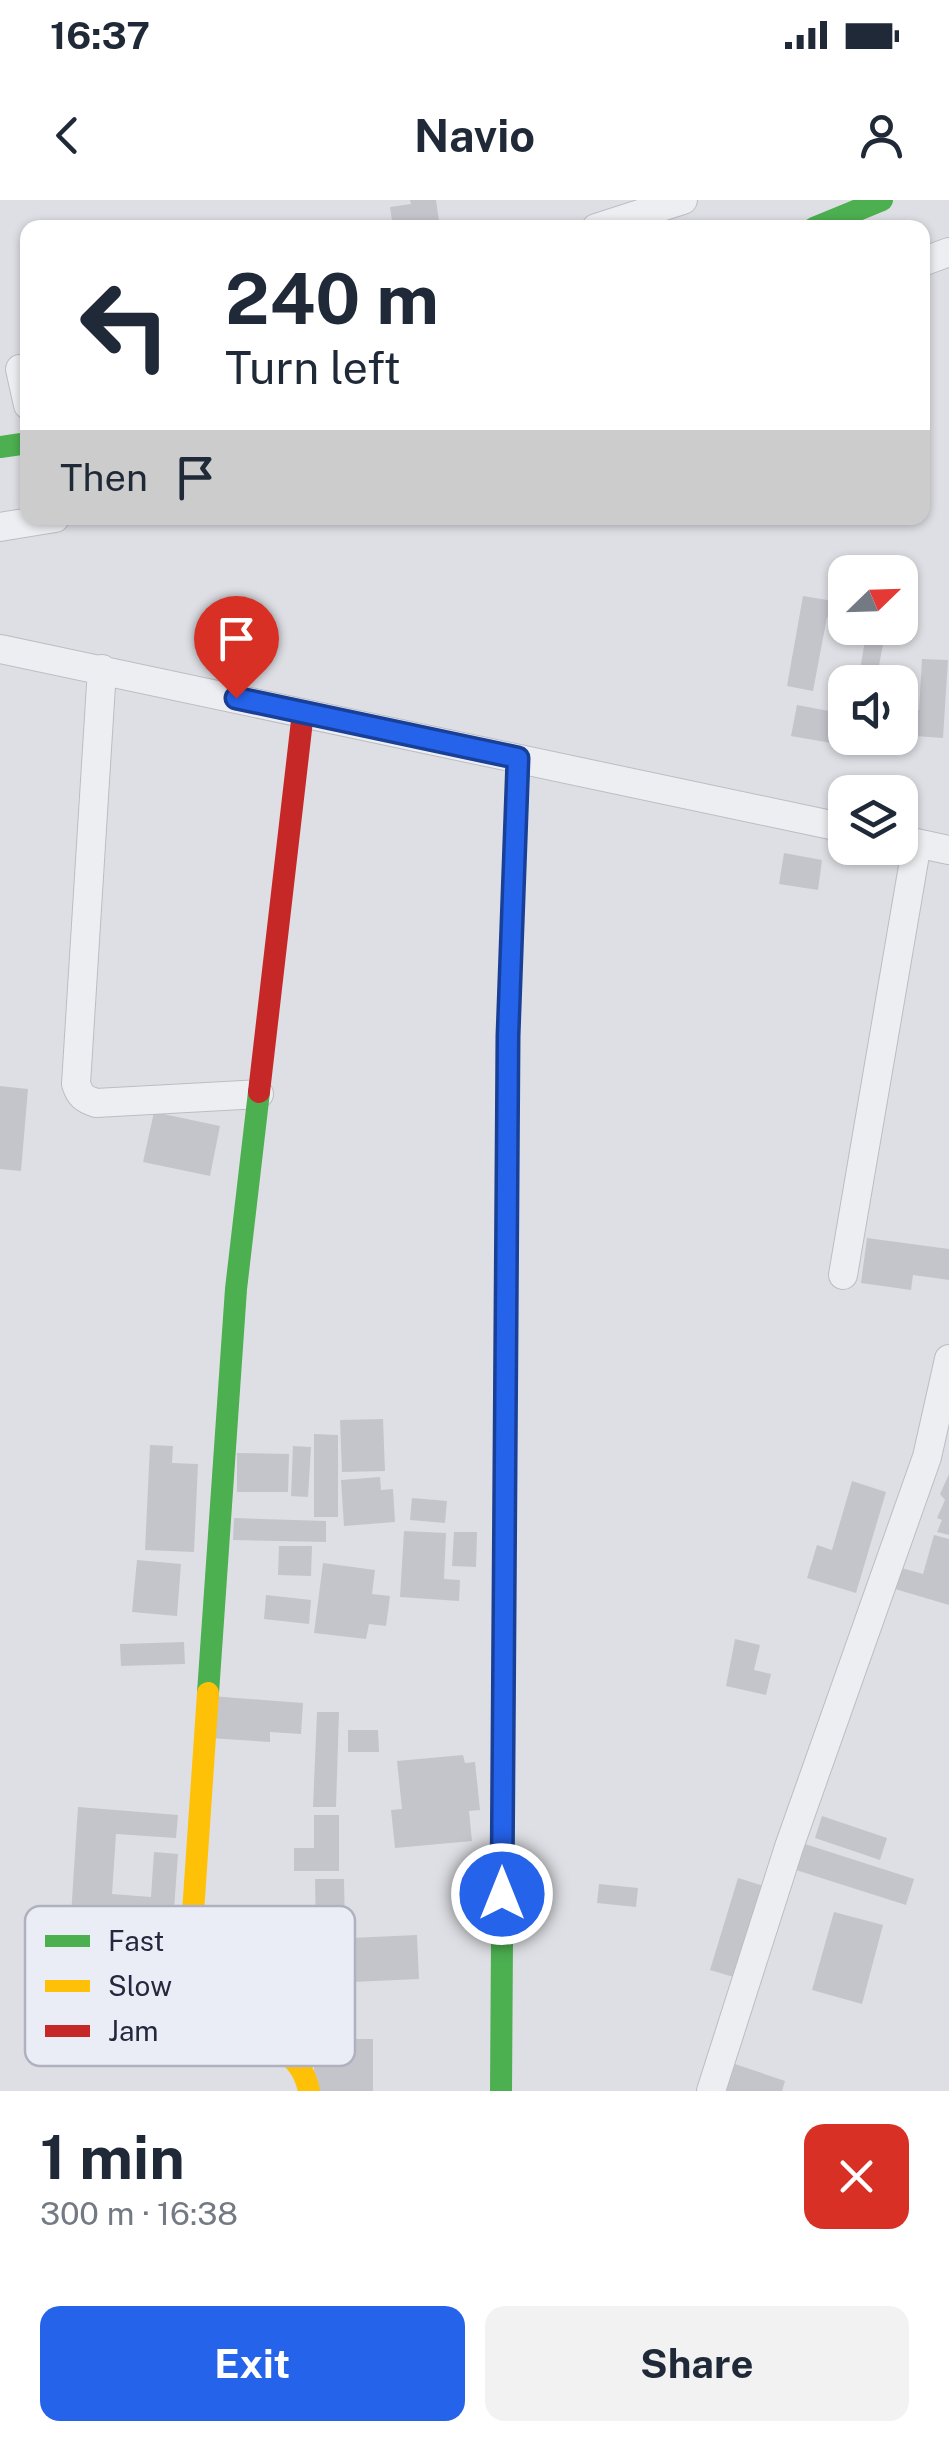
<!DOCTYPE html>
<meta charset="utf-8">
<style>
body{margin:0;font-family:"Public Sans",sans-serif;background:#f2f2f3;color:#1f2937;height:100vh;display:flex;flex-direction:column;font-size:38px;white-space:nowrap}
*{box-sizing:border-box;margin:0}
p{font-size:32px;color:#747a83}
.icon{flex:none;width:55px;height:55px;fill:none;stroke:currentColor;stroke-width:2;stroke-linecap:round;stroke-linejoin:round}
.map{position:relative;height:1891px;overflow:hidden}
.panel{display:flex;flex-direction:column;background:#fff;flex:1}
.panel>*{flex:none}
.banner{position:absolute;left:20px;top:20px;width:910px;height:305px;border-radius:20px;box-shadow:0 2px 8px #0004;background:#fff;color:#1f2937;overflow:hidden}
.needle{width:65px;rotate:67deg}
.controls{position:absolute;left:828px;top:355px;display:grid;gap:20px}
.controls a{display:grid;place-items:center;width:90px;height:90px;border-radius:20px;background:#fff;box-shadow:0 2px 8px #0004;font-size:50px}
.pin{position:absolute;display:grid;place-items:center;width:85px;height:85px;color:#fff;margin:-102px -42px;border-radius:50% 50% 50% 0;rotate:-45deg;box-shadow:0 0 10px #0007}
.pin .icon{rotate:45deg}
.me{position:absolute;width:110px;margin:-55px;rotate:0deg;stroke-linejoin:round;filter:drop-shadow(0 0 8px #0008)}
.turn{display:flex;align-items:center;gap:35px;height:210px;padding:0 40px;font-size:45px}
.turn .icon{width:130px;height:130px;stroke-width:2.5}
.turn b{display:block;font-size:70px;line-height:85px}
.then{display:flex;align-items:center;height:95px;padding:0 40px;background:#0003;gap:20px;font-size:38px}
.round{display:grid;place-items:center;flex:none;width:105px;height:105px;border-radius:20px;background:#f2f2f3}
.overview{display:flex;align-items:center;justify-content:space-between;height:170px;padding:0 40px}
h1{font-size:60px;font-weight:700;line-height:75px}
.primary-button{display:flex;gap:20px;margin-top:auto;padding:20px 40px}
.primary-button a{flex:1;height:115px;border-radius:20px;background:#2563eb;color:#fff;font-size:40px;font-weight:700;line-height:115px;text-align:center}
.primary-button a+a{background:#f2f2f3;color:#1f2937}
.status{display:flex;justify-content:space-between;align-items:center;height:70px;padding:0 50px;background:#fff;direction:ltr}
.status svg{height:28px;fill:currentColor}
header{display:flex;justify-content:space-between;align-items:center;height:130px;padding:0 40px;background:#fff;font-size:45px;font-weight:700}
.map>svg:first-child{display:block}
.building{fill:#c4c5cb}
.lines{fill:none;stroke-linecap:round;stroke-linejoin:round}
.street-casing{stroke:#bcbdc2;stroke-width:30}
.street{stroke:#edeef1;stroke-width:28}
.fast{stroke:#4caf50;stroke-width:22}
.slow{stroke:#ffc107;stroke-width:22}
.jam{stroke:#c62828;stroke-width:22}
.route-casing{stroke:#184099;stroke-width:25}
.route{stroke:#2563eb;stroke-width:18}
.key{fill:#eaedf5;stroke:#afb2be;stroke-width:2.5}
.key-label{font-size:28px;fill:#24283e}
</style>
<div class="status"><b>16:37</b><svg viewBox="0 0 49 12"><path d="M0 12V9h3v3zM5 12V6h3v6zM10 12V3h3v9zM15 12V0h3v12zM26 1h20v11H26zM47 4h2v5h-2z"/></svg></div>
<header><svg class="icon" aria-label="back" viewBox="0 0 24 24"><path d="M15 5l-7 7 7 7"/></svg>Navio<svg class="icon" aria-label="person" viewBox="0 0 24 24"><circle cx="12" cy="8" r="4"/><path d="M4 21q1-7 8-7t8 7"/></svg></header>
<div class="map">
<svg width="949" height="1891" viewBox="0 0 949 1891">
<rect width="100%" height="100%" fill="#dedfe4"/>
<path class="building" d="M410,0H436L440,28H393L390,7L411,4Z
M803,396L845,403V421L827,417L813,491L787,486Z
M867,428H886L876,482H858Z
M922,459L948,460L943,538L900,535V509L919,510Z
M797,505L845,514V538H867L865,549L791,536Z
M784,653L822,660L818,690L779,684Z
M0,886L28,889L21,971L0,969Z
M154,912L220,926L210,976L143,962Z
M867,1038L949,1049V1080L913,1075L911,1090L861,1083Z
M383,1219L385,1271L342,1272L340,1220Z
M314,1234L338,1235V1317H314Z
M150,1245L173,1246L172,1263L198,1264L194,1352L145,1350Z
M293,1246L311,1247L308,1297L291,1296Z
M237,1253L289,1254L288,1292H237Z
M949,1274V1335L937,1332L942,1320L937,1318L945,1300L940,1294Z
M380,1277L381,1290L393,1289L395,1322L344,1326L341,1280Z
M852,1281L886,1292L856,1393L807,1378L817,1345L832,1350Z
M412,1298L447,1301L445,1323L410,1320Z
M234,1318L326,1321V1342L233,1340Z
M404,1331L446,1333L444,1379L460,1380L459,1401L400,1397Z
M454,1332H477L476,1367L452,1366Z
M934,1335L949,1339V1405L885,1386L891,1365L923,1374Z
M279,1346H312L311,1376L278,1375Z
M137,1360L181,1364L177,1416L132,1412Z
M323,1363L375,1370L372,1394L390,1396L386,1426L369,1424L366,1439L314,1433Z
M266,1395L311,1400L309,1424L264,1419Z
M735,1439L760,1445L754,1470L771,1474L766,1495L726,1486Z
M184,1442L185,1464L121,1466L120,1444Z
M211,1496L303,1503L301,1534L270,1532V1542L209,1538Z
M317,1512H339L336,1607H313Z
M348,1530H378L379,1552H348Z
M463,1555L465,1563L475,1562L480,1610L469,1611L472,1641L395,1648L391,1610L402,1609L397,1561Z
M78,1607L178,1615L176,1638L116,1634L112,1694L151,1697L154,1652L178,1654L173,1723L71,1715Z
M314,1615H339V1671H294V1648H314Z
M822,1616L887,1638L880,1660L815,1638Z
M805,1644L914,1679L906,1705L796,1670Z
M738,1678L764,1686L737,1778L710,1770Z
M315,1679H344L345,1730H316Z
M599,1684L638,1688L636,1707L597,1703Z
M834,1712L883,1725L862,1804L812,1790Z
M417,1735L419,1779L308,1784L306,1740Z
M330,1839H373V1891H314V1863H330Z
M735,1864L785,1881L782,1891H726Z"/>
<g class="lines">
<g class="street-casing">
<path id="street" d="M596,28L683,0
M922,62L949,52
M20,169L28,205
M0,327L55,318
M0,449L845,628
M102,469L76,884C80,896 84,899 96,903L259,894
M902,640L949,650
M843,1075L917,643
M711,1891L789,1647L927,1257L949,1159"/>
</g>
<use href="#street" class="street"/>
<path class="fast" d="M814,28L882,0
M0,247L28,243
M208,1493L236,1089L259,892
M501,1891L508,836L519,558"/>
<path class="slow" d="M208,1493L189,1771L195,1815L202,1829C246,1843 298,1836 309,1891"/>
<path class="jam" d="M259,892L303,512"/>
</g>
<g class="lines">
<g class="route-casing">
<path id="route" d="M236,498L518,558L508,836L502,1694"/>
</g>
<use href="#route" class="route"/>
</g>
<rect x="25" y="1706" width="330" height="160" rx="15" class="key"/>
<rect x="45" y="1735" width="45" height="12" fill="#4caf50"/>
<rect x="45" y="1780" width="45" height="12" fill="#ffc107"/>
<rect x="45" y="1825" width="45" height="12" fill="#c62828"/>
<g class="key-label">
<text x="108" y="1751">Fast</text>
<text x="108" y="1796">Slow</text>
<text x="108" y="1841">Jam</text>
</g>
</svg>
<div class="controls">
<a><svg class="needle" viewBox="-14 -14 28 28"><path d="M0-13l5 13h-10z" fill="#e53935"/><path d="M0 13l5-13h-10z" fill="#747a83"/></svg></a>
<a><svg class="icon" aria-label="sound" viewBox="0 0 24 24"><path d="M4 9h4l5-4v14l-5-4H4zM17 9q2 3 0 6"/></svg></a>
<a><svg class="icon" aria-label="layers" viewBox="0 0 24 24"><path d="M12 4l9 5-9 5-9-5zM3 14l9 5 9-5"/></svg></a>
</div>
<div class="pin" style="left:236px;top:498px;background:#d93025"><svg class="icon" aria-label="arrive" viewBox="0 0 24 24"><path d="M6 21V4h12l-3 4 3 4H6"/></svg></div>
<svg class="me" style="left:502px;top:1694px" viewBox="-20 -20 40 40"><circle r="17" fill="#2563eb" stroke="#fff" stroke-width="3"/><path d="M0-11L8 9 0 5-8 9z" fill="#fff"/></svg>
<div class="banner">
<div class="turn"><svg class="icon" aria-label="left" viewBox="0 0 24 24"><path d="M17 20v-9H6M10 6l-5 5 5 5"/></svg><div><b>240 m</b>Turn left</div></div>
<div class="then">Then<svg class="icon" aria-label="arrive" viewBox="0 0 24 24"><path d="M6 21V4h12l-3 4 3 4H6"/></svg></div>
</div>
</div>
<section class="panel">
<div class="overview"><div><h1>1 min</h1><p>300 m · 16:38</p></div><a class="round" style="background:#d93025;color:#fff"><svg class="icon" aria-label="close" viewBox="0 0 24 24"><path d="M6 6l12 12M18 6L6 18"/></svg></a></div>
<div class="primary-button"><a>Exit</a><a>Share</a></div>
</section>
